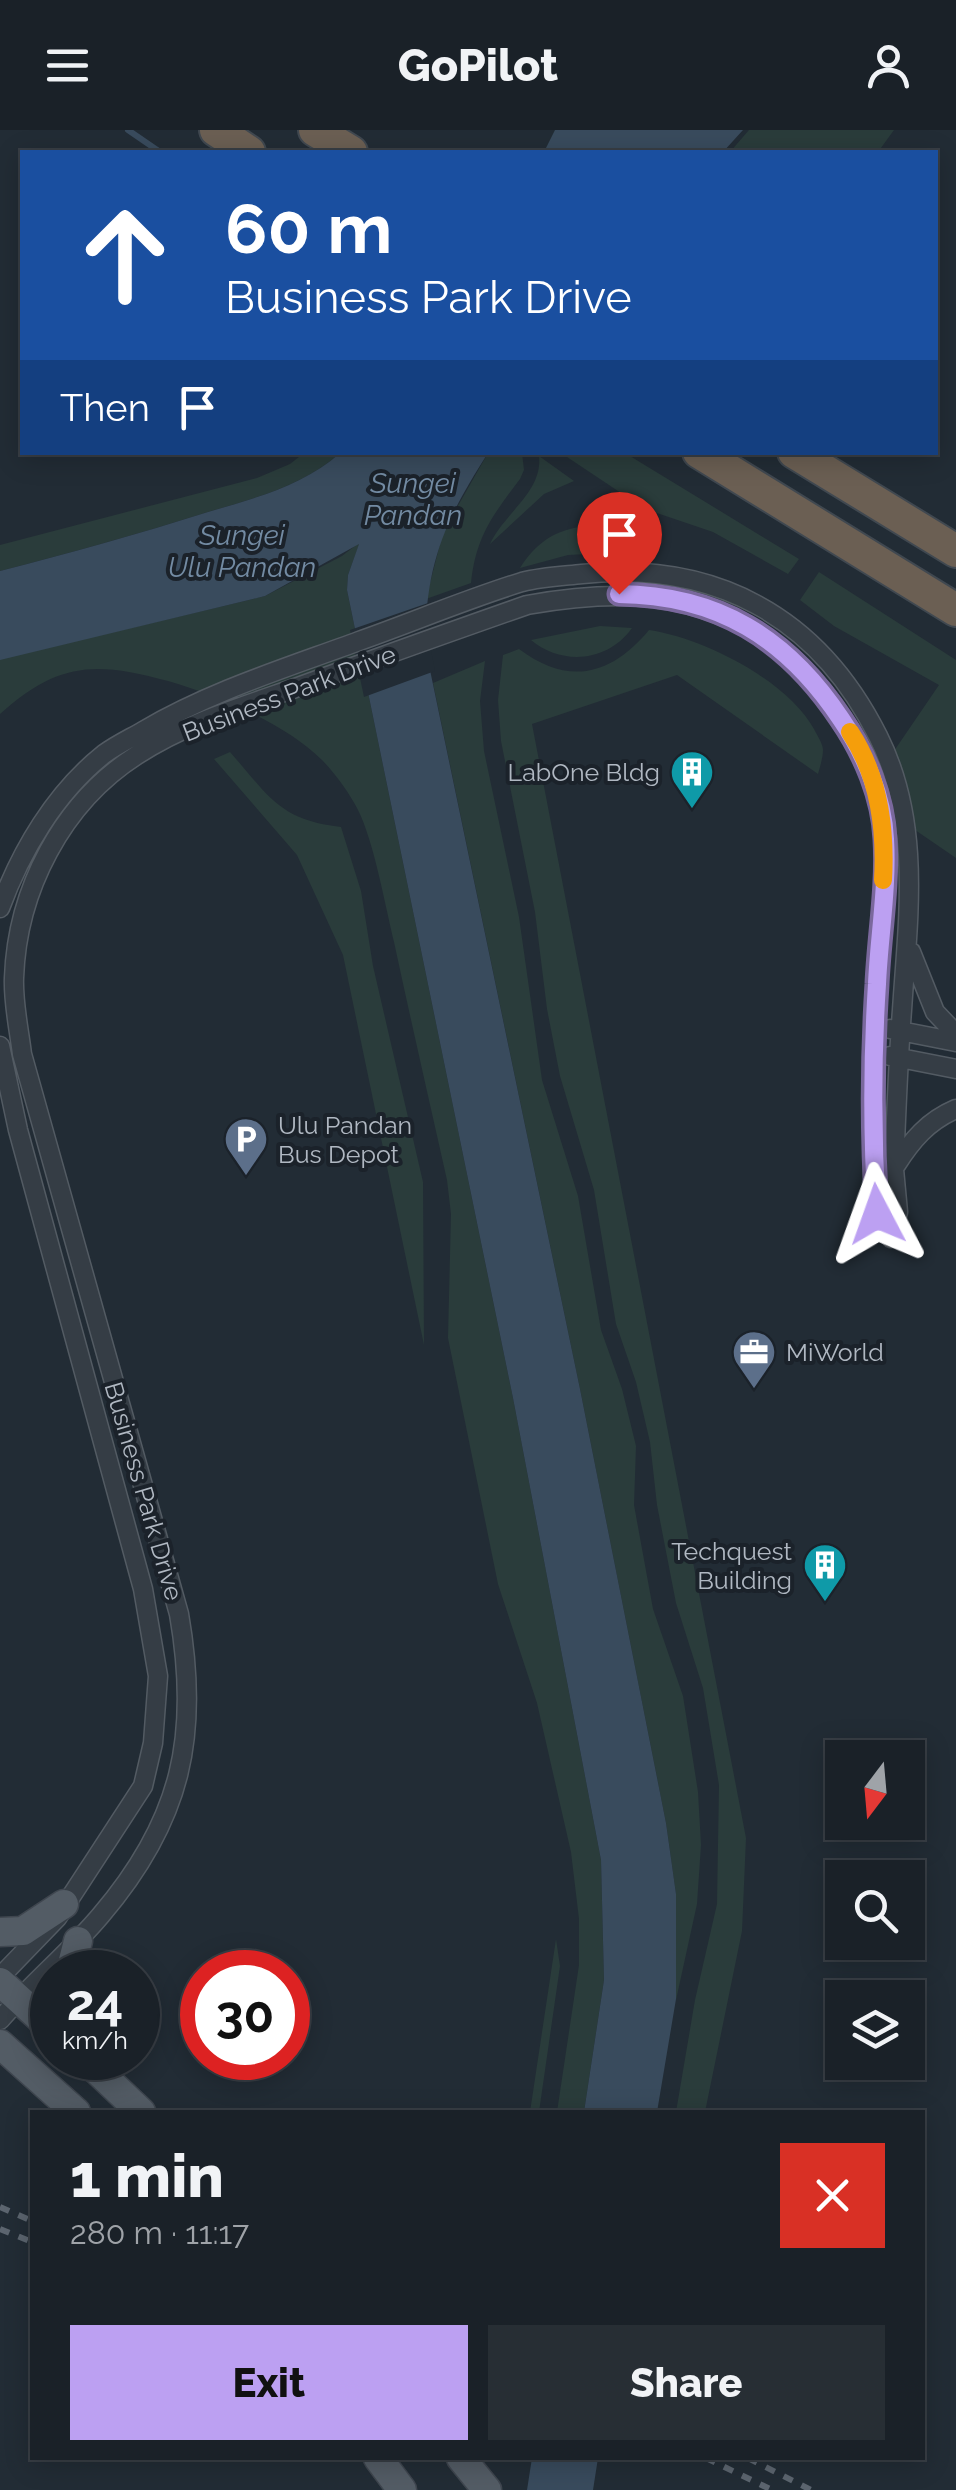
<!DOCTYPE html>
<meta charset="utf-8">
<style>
body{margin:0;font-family:Raleway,sans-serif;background:#272e34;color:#f1f3f6;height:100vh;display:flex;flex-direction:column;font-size:38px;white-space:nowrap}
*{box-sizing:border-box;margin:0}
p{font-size:32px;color:#9fa3a8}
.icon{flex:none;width:55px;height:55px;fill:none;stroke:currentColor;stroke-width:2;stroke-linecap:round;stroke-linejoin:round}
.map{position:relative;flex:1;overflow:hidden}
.sheet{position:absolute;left:30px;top:1980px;width:895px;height:350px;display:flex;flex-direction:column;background:#1a2128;border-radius:0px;box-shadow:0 5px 25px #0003,0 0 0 2px #383e45}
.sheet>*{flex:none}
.guide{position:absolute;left:20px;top:20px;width:918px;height:305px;border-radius:0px;box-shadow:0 5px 25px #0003,0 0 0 2px #383e45;background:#1a4fa0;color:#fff;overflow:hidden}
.needle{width:65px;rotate:196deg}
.tools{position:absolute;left:825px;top:1610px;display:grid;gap:20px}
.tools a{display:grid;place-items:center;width:100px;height:100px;border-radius:0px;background:#1a2128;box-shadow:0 5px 25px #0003,0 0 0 2px #383e45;font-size:50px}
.speed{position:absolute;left:30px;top:1820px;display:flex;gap:20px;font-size:50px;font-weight:700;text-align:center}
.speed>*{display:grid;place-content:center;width:130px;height:130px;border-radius:50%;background:#1a2128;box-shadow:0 5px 25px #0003,0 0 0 2px #383e45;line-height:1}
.speed small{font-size:25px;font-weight:400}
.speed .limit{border:15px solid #d22;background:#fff;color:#111}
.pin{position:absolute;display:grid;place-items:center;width:85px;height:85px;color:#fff;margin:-102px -42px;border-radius:50% 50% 50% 0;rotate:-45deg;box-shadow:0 0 10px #0007}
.pin .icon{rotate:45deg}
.me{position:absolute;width:110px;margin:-55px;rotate:356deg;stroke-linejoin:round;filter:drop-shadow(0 0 8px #0008)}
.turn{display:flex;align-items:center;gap:35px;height:210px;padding:0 40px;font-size:45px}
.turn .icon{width:130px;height:130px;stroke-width:2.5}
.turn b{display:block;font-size:70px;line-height:85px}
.then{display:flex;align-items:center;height:95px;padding:0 40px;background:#0003;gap:20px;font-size:38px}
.round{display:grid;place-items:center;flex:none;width:105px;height:105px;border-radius:0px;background:#272e34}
.summary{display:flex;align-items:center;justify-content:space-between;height:170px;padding:0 40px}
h1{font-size:60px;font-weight:800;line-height:75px}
.action{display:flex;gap:20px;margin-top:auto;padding:20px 40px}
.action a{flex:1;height:115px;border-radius:0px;background:#bca0f2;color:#111;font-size:40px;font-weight:800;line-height:115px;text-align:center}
.action a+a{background:#272e34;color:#f1f3f6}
header{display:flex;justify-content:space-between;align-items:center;height:130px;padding:0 40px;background:#1a2128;font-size:45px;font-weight:800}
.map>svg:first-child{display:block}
.green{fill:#2a3c3b}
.water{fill:#394b5d}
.pier{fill:#222c35}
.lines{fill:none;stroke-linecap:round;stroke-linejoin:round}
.stream{stroke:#394b5d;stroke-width:6}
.minor-casing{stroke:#535b63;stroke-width:21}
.primary-casing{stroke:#3f464f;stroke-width:31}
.motorway-casing{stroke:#404850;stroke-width:36}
.minor{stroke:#353d45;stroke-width:18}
.primary{stroke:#535c65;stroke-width:28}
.motorway{stroke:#6b5f53;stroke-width:32}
.rail{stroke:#5c656f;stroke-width:6;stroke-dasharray:10 10;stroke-linecap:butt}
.route-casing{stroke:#7a689d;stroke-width:25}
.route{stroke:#bca0f2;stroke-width:18}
.slow{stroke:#f59e0b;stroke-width:18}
.labels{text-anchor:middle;stroke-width:8;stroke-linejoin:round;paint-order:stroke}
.street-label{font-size:25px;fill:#b0b8c2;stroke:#1b222a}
.poi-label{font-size:25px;fill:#b0b8c2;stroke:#1b222a;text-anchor:end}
.water-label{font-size:28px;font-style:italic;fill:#738ba3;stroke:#1b222a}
</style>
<header><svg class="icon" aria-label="menu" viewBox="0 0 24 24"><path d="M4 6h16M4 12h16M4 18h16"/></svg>GoPilot<svg class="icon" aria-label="person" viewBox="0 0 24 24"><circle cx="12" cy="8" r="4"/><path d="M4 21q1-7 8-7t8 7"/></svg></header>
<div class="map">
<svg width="956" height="2360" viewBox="0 0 956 2360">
<rect width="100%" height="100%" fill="#222c35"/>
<path class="green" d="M749,0H894L878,22H730Z
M304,323H340C303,356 255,368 208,382C139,404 70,423 0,441V415L257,348L290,334Z
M488,323H522L524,340L520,349C493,385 476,406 471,453L426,469L443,402Z
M561,323H625L799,429L788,444L713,402L645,379Z
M539,326L574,351L544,364L490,414C504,383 543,362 539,326Z
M579,397C601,398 613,407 629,422L568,425L520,438C535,415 551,402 579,397Z
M360,412L348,445L347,460L513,1268L601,1730L604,1850L584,1982H557L579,1835V1789L571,1722L537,1573L498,1454L448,1208L451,1084L447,1050C429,970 411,891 394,812C385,775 374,712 358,680C350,664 335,643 322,630C286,594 217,565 168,551C95,531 58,532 0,584V529L265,466L342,426Z
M819,442L956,530V728L864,665L939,555L834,496L800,470Z
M600,496L632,498C608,532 562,536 531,510Z
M649,500C703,508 787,550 814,599C817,605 823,614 823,620C823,627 820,637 818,644L677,545L532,594L746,1708L742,1801L705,1982H676L695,1870L717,1774L719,1655L703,1558L676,1473L657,1375L650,1312L636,1252L616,1194L594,1060L560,946L547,879L535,782L501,611L498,570L503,525L519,519C568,556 611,546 649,500Z
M485,531L480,571L484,621L519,787L542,950L578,1066L601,1200L622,1259L636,1316L634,1375L653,1479L683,1566L698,1662L701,1715L697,1774L676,1870V1764L666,1693L580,1259L433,553Z
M230,622C269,666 279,690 341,697L361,761L373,836L423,1052L424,1215L343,825L297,725L214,629Z
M556,1809L560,1836L539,1982H530Z"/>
<path class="water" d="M555,0H743L723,22H544Z
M340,323H488C444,392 426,433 425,516L580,1259L666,1693L676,1764V1869L657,1982H584L604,1850L601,1730L513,1268L347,460L348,445L359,414L265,466L0,530V441C70,423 139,404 208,382C255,368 303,356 340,323Z
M532,2328H598L593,2360H527Z"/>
<path class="pier" d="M431,472L430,515L435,541L364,567L350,500Z"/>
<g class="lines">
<path class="stream" d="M128,0L160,22"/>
<g class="minor-casing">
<path id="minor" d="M0,778C21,721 55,663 104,624C116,615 131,608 143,601C211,561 286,538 359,511C413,492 467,469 522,452C541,447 563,446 582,444C715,431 818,486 878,606C922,693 908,787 902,880C898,933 896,986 894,1039L898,1082L891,1108
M911,822L935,882L956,904
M890,899L956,912
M0,916L18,1000L143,1459L158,1546L153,1613L143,1656L57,1788L0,1847
M890,926L956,939
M896,1035C912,1010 928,991 956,979
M0,1890C32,1853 70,1822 101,1785C182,1690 200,1605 179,1484L22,924C19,899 13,873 14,848C17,760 62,673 137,625C186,593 244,576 298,557C374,529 450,502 527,475C618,459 693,460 773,513C830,552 883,641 885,711C886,746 881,782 879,817C875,872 874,928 874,983C874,1015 870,1051 877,1081C879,1091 886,1100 891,1108"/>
</g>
<g class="primary-casing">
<path id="primary" d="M0,1802L23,1801L64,1774
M70,1842L78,1811
M0,1852L52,1899
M0,1914L76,1982
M84,1928L141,1982
M378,2328L402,2360
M461,2328L487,2360"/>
</g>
<g class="motorway-casing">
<path id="motorway" d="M216,0L249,22
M315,0L351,22
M699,322L956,480
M794,322L956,421"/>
</g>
<use href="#minor" class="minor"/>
<use href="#primary" class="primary"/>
<use href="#motorway" class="motorway"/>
<path class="rail" d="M0,2077L32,2091
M0,2099L32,2112
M706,2328L772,2360
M748,2328L811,2360"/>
</g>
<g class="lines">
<g class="route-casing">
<path id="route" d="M619,464C718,465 787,508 841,589C865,624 883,667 885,709C888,757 879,807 877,854C872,931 872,1007 877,1084"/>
</g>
<use href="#route" class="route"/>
<path class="slow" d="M850,602C879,646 886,698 883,750"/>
</g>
<defs>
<g id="building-pin" transform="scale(2.25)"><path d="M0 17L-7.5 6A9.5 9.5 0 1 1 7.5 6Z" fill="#0f9aa8" stroke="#1b222a"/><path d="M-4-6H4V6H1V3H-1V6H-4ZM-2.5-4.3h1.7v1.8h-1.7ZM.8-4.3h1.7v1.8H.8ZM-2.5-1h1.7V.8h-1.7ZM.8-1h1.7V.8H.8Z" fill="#fff"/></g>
<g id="parking-pin" transform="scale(2.25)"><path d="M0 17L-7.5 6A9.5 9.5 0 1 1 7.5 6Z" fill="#5c6f8a" stroke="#1b222a"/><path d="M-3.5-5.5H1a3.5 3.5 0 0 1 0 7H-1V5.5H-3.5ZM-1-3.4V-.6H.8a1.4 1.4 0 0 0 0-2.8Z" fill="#fff"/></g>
<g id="office-pin" transform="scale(2.25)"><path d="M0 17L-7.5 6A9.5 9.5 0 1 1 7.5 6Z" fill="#5c6f8a" stroke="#1b222a"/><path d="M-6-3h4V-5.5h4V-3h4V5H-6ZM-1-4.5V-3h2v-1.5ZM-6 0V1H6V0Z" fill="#fff"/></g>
</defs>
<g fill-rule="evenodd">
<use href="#building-pin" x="692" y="642"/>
<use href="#parking-pin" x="246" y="1009"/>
<use href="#office-pin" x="754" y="1222"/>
<use href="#building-pin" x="825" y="1435"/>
</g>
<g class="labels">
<g class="street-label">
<text transform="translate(289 563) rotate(-21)" y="9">Business Park Drive</text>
<text transform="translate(144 1361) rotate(74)" y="9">Business Park Drive</text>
</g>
<g class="poi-label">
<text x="660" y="651">LabOne Bldg</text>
<text x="278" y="1004" text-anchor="start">Ulu Pandan<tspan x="278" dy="29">Bus Depot</tspan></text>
<text x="786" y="1231" text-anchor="start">MiWorld</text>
<text x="792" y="1430">Techquest<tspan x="792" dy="29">Building</tspan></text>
</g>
<g class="water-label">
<text x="413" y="363">Sungei<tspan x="413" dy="32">Pandan</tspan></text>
<text x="242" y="415">Sungei<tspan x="242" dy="32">Ulu Pandan</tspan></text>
</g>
</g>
</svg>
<div class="tools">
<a><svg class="needle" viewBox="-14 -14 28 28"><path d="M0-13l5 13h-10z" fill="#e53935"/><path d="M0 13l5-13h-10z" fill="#9fa3a8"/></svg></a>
<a><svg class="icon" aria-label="search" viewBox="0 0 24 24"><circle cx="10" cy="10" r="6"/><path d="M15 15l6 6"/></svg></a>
<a><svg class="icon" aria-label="layers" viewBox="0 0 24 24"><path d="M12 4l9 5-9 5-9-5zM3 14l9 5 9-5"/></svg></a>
</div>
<div class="speed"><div>24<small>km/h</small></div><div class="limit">30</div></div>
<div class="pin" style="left:619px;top:464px;background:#d93025"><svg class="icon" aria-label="arrive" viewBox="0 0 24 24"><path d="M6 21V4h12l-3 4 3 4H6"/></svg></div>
<svg class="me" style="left:877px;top:1084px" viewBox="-20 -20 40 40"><path d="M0-17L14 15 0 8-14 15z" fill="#bca0f2" stroke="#fff" stroke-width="4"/></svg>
<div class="guide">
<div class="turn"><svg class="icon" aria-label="ahead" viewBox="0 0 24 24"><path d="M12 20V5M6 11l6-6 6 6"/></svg><div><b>60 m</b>Business Park Drive</div></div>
<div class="then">Then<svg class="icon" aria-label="arrive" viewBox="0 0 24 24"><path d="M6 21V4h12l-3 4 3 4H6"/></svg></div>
</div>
<section class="sheet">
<div class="summary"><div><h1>1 min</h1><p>280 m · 11:17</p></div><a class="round" style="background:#d93025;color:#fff"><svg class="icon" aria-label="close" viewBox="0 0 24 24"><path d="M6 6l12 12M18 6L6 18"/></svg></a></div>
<div class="action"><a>Exit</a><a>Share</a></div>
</section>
</div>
